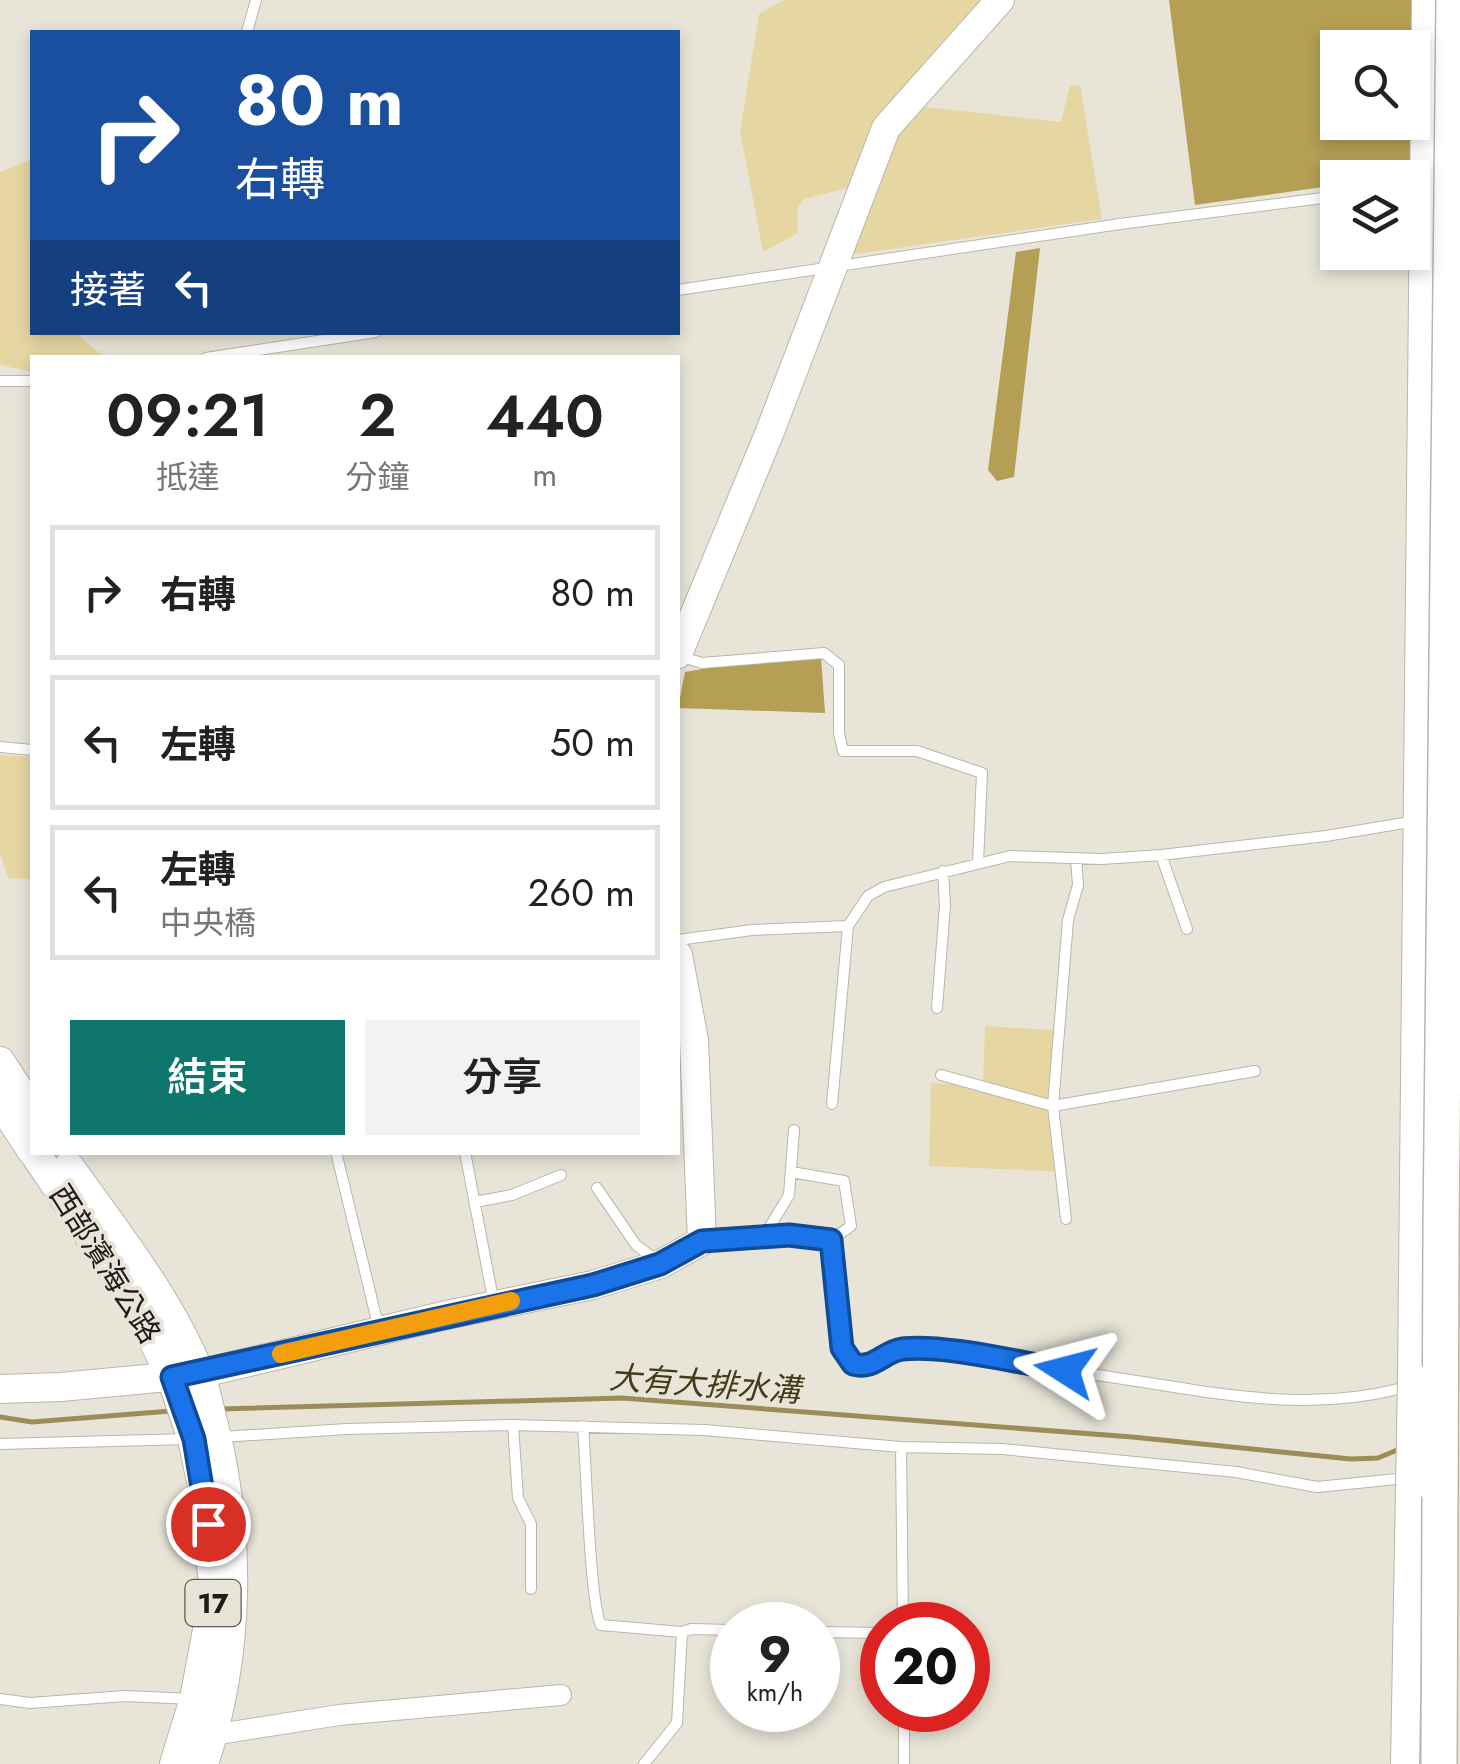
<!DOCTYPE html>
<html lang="zh-TW">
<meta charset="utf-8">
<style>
body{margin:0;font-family:Jost,"Noto Sans TC",sans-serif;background:#f2f2f2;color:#222;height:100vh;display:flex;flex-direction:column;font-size:38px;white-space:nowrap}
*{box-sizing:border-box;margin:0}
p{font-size:32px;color:#767676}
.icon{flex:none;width:55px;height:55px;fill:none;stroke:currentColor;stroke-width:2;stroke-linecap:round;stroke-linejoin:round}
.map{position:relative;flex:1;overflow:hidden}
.panel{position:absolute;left:30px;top:355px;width:650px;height:800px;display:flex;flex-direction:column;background:#fff;border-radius:0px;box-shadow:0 5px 15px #0003}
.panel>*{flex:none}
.top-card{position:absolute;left:30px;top:30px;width:650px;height:305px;border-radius:0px;box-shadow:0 5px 15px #0003;background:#1a4fa0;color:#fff;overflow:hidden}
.fabs{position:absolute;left:1320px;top:30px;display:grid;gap:20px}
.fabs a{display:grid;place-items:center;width:110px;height:110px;border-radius:0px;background:#fff;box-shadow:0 5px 15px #0003;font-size:50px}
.speed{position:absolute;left:710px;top:1602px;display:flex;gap:20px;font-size:50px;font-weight:700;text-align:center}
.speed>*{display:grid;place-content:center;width:130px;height:130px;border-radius:50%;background:#fff;box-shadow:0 5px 15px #0003;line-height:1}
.speed small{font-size:25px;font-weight:400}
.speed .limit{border:15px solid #d22;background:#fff;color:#111}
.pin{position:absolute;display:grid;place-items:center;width:85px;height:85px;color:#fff;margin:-42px;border:5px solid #fff;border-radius:50%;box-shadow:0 2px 10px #0007}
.me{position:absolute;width:110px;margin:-55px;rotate:279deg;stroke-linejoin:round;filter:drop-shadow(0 0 8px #0008)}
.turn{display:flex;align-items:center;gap:35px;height:210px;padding:0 40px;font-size:45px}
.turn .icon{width:130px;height:130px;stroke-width:2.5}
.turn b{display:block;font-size:70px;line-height:85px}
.then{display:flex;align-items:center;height:95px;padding:0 40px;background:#0003;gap:20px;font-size:38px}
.eta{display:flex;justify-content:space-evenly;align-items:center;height:170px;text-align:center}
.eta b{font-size:60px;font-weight:600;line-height:70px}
.primary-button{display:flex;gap:20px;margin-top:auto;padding:20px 40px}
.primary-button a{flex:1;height:115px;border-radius:0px;background:#0f766e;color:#fff;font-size:40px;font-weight:600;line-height:115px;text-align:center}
.primary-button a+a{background:#f2f2f2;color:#222}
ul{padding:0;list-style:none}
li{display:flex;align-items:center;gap:30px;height:135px;margin:0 20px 15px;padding:0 20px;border:5px solid #e0e0e0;border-radius:0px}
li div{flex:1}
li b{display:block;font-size:38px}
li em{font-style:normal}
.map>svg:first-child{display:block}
.green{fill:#e6d7a2}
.forest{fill:#b49f54}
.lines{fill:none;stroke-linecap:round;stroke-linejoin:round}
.stream{stroke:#9c8d58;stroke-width:5}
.lane-casing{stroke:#b9b6aa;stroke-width:12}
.street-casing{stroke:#b9b6aa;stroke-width:22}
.secondary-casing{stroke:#b9b6aa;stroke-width:30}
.primary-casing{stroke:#b9b6aa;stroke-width:32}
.lane{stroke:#fff;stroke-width:10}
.street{stroke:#fff;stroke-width:20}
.secondary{stroke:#fff;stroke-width:28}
.primary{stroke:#fff;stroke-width:30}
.secondary-bridge-casing{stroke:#b9b6aa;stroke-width:30;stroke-linecap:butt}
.highway-bridge-casing{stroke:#b9b6aa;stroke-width:38;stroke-linecap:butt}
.secondary-bridge{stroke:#fff;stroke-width:28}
.highway-bridge{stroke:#fff;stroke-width:35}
.route-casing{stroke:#114b97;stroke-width:25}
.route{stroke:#1a73e8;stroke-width:18}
.slow{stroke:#f59e0b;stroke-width:18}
.labels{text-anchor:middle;stroke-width:8;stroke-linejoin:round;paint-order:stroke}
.shield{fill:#e8e5d8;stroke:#5a5852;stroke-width:2.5}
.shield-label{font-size:28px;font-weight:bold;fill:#1d1c18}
.street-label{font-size:30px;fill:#1d1c18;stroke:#e8e5d8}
.water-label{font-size:32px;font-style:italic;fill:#433a19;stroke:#e8e5d8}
</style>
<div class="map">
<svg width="1460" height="1764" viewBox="0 0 1460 1764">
<rect width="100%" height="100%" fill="#e8e5d8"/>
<path class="green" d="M784,0H981L880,121L852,187L804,199L797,209L798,233L763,252L740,131L759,14Z
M1080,85L1102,219L848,255L886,151L918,106L1061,122L1070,86Z
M32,159V332L79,333L80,337L104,357L32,358V372L0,365V172Z
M0,755L32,757V879L8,878L0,853Z
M985,1026L1054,1030L1048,1087L1059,1115L1067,1172L929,1166L931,1083L983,1086Z"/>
<path class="forest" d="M1169,0H1413L1412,47L1338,48V122L1411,123L1410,174L1338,178L1337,185L1195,205Z
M1040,248L1014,477L997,481L988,470L1016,252Z
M795,653L821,657L825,713L678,708L685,672Z"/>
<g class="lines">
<path class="stream" d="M222,1409L622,1398L1132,1437L1351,1459L1378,1458L1402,1448
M0,1417L32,1422L171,1411"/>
<g class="lane-casing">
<path id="lane" d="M247,32L256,0
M678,290L1120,224L1338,196
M206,358L376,332
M0,381H32
M679,656L702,663L824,653L839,665V733L843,751H917L982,773L978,862
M0,747L32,750
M1161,855L1187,929
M678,940L752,930L848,926L868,896L884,887L1010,856L1102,859L1161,855L1326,836L1416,821
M937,1008L945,905L943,871
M941,1075L1053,1106L1255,1071
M832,1104L848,926
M336,1152L379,1329
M465,1152L494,1304
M791,1172L844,1181L851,1226L831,1240
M597,1188L636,1245L656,1260
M475,1202L512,1195L561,1175
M1066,1219L1053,1106L1068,920L1078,885L1076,858
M765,1235L789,1195L794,1130
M703,1241L765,1235L831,1240L842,1349L846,1359C868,1376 877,1354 898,1349C906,1347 915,1348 923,1348C992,1359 1061,1369 1130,1380C1219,1394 1308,1412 1398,1389
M513,1425L518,1498L531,1524V1589
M583,1426C586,1460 590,1606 601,1625L682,1632L691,1629L732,1630
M221,1437L346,1429L513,1425L704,1430L901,1447L1002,1449L1236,1472L1317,1487L1397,1479
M0,1444L189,1439
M901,1447L903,1625
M818,1632L882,1633
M0,1699L30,1703L125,1696L193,1699
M904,1710V1764
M644,1764L677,1723L682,1632"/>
</g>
<g class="street-casing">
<path id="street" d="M212,1735L339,1715L561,1695"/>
</g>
<g class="secondary-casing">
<path id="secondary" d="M678,654L769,434L886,128L1000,0
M1412,1376L1426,0
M0,1389L61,1387L199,1374L442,1316L593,1285L661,1264L702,1241L694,1040L678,955
M1405,1764L1410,1489"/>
</g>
<g class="primary-casing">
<path id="primary" d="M0,1062L32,1112
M0,1101L32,1150
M34,1152L136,1304L172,1377L193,1439L204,1490L215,1593L195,1699L175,1764
M69,1167C113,1229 172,1303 199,1374C206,1390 208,1408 213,1425C241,1537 239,1654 203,1764"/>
</g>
<use href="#lane" class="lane"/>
<use href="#street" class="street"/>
<use href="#secondary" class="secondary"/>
<use href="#primary" class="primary"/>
<g class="secondary-bridge-casing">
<path id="secondary-bridge" d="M1410,1489L1412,1376"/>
</g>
<g class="highway-bridge-casing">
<path id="highway-bridge" d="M1439,1764L1441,1231L1454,0"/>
</g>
<use href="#secondary-bridge" class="secondary-bridge"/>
<use href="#highway-bridge" class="highway-bridge"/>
</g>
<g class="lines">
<g class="route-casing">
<path id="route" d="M208,1524L194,1439L172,1377L593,1285L660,1264L702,1241L789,1235L831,1240L842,1348L853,1364C874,1370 883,1352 902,1349C944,1344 1020,1363 1065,1370"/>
</g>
<use href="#route" class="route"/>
<path class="slow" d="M281,1354L511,1301"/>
</g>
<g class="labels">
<rect class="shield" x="185.5" y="1580" width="55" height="46" rx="8"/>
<g class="shield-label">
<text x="213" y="1613">17</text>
</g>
<g class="street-label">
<text transform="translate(105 1264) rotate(58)" y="10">西部濱海公路</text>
</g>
<g class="water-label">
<text transform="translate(705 1384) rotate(4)" y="11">大有大排水溝</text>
</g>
</g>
</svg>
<div class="fabs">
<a><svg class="icon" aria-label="search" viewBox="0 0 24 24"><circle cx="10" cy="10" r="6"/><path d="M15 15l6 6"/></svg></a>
<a><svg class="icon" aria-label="layers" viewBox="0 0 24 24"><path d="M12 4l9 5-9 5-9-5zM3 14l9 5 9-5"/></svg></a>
</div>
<div class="speed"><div>9<small>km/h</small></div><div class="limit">20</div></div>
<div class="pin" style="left:208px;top:1524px;background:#d93025"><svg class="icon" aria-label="arrive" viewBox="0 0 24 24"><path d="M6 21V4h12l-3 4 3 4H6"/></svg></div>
<svg class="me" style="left:1065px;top:1370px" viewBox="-20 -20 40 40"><path d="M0-17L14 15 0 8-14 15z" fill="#1a73e8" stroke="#fff" stroke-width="4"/></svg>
<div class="top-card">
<div class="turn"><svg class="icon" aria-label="right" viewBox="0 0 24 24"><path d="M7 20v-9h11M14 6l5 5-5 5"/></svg><div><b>80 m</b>右轉</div></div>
<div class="then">接著<svg class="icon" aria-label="left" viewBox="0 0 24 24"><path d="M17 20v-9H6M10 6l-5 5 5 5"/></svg></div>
</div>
<section class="panel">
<div class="eta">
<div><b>09:21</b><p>抵達</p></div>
<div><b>2</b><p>分鐘</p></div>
<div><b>440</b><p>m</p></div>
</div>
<ul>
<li><svg class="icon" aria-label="right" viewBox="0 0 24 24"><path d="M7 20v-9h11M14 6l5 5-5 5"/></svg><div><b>右轉</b></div><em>80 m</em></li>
<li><svg class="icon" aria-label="left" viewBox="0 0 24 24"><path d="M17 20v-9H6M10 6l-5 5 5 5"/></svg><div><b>左轉</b></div><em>50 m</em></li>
<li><svg class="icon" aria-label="left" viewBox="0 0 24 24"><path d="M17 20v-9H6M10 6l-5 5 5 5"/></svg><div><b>左轉</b><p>中央橋</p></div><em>260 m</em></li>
</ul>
<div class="primary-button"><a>結束</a><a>分享</a></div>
</section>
</div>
